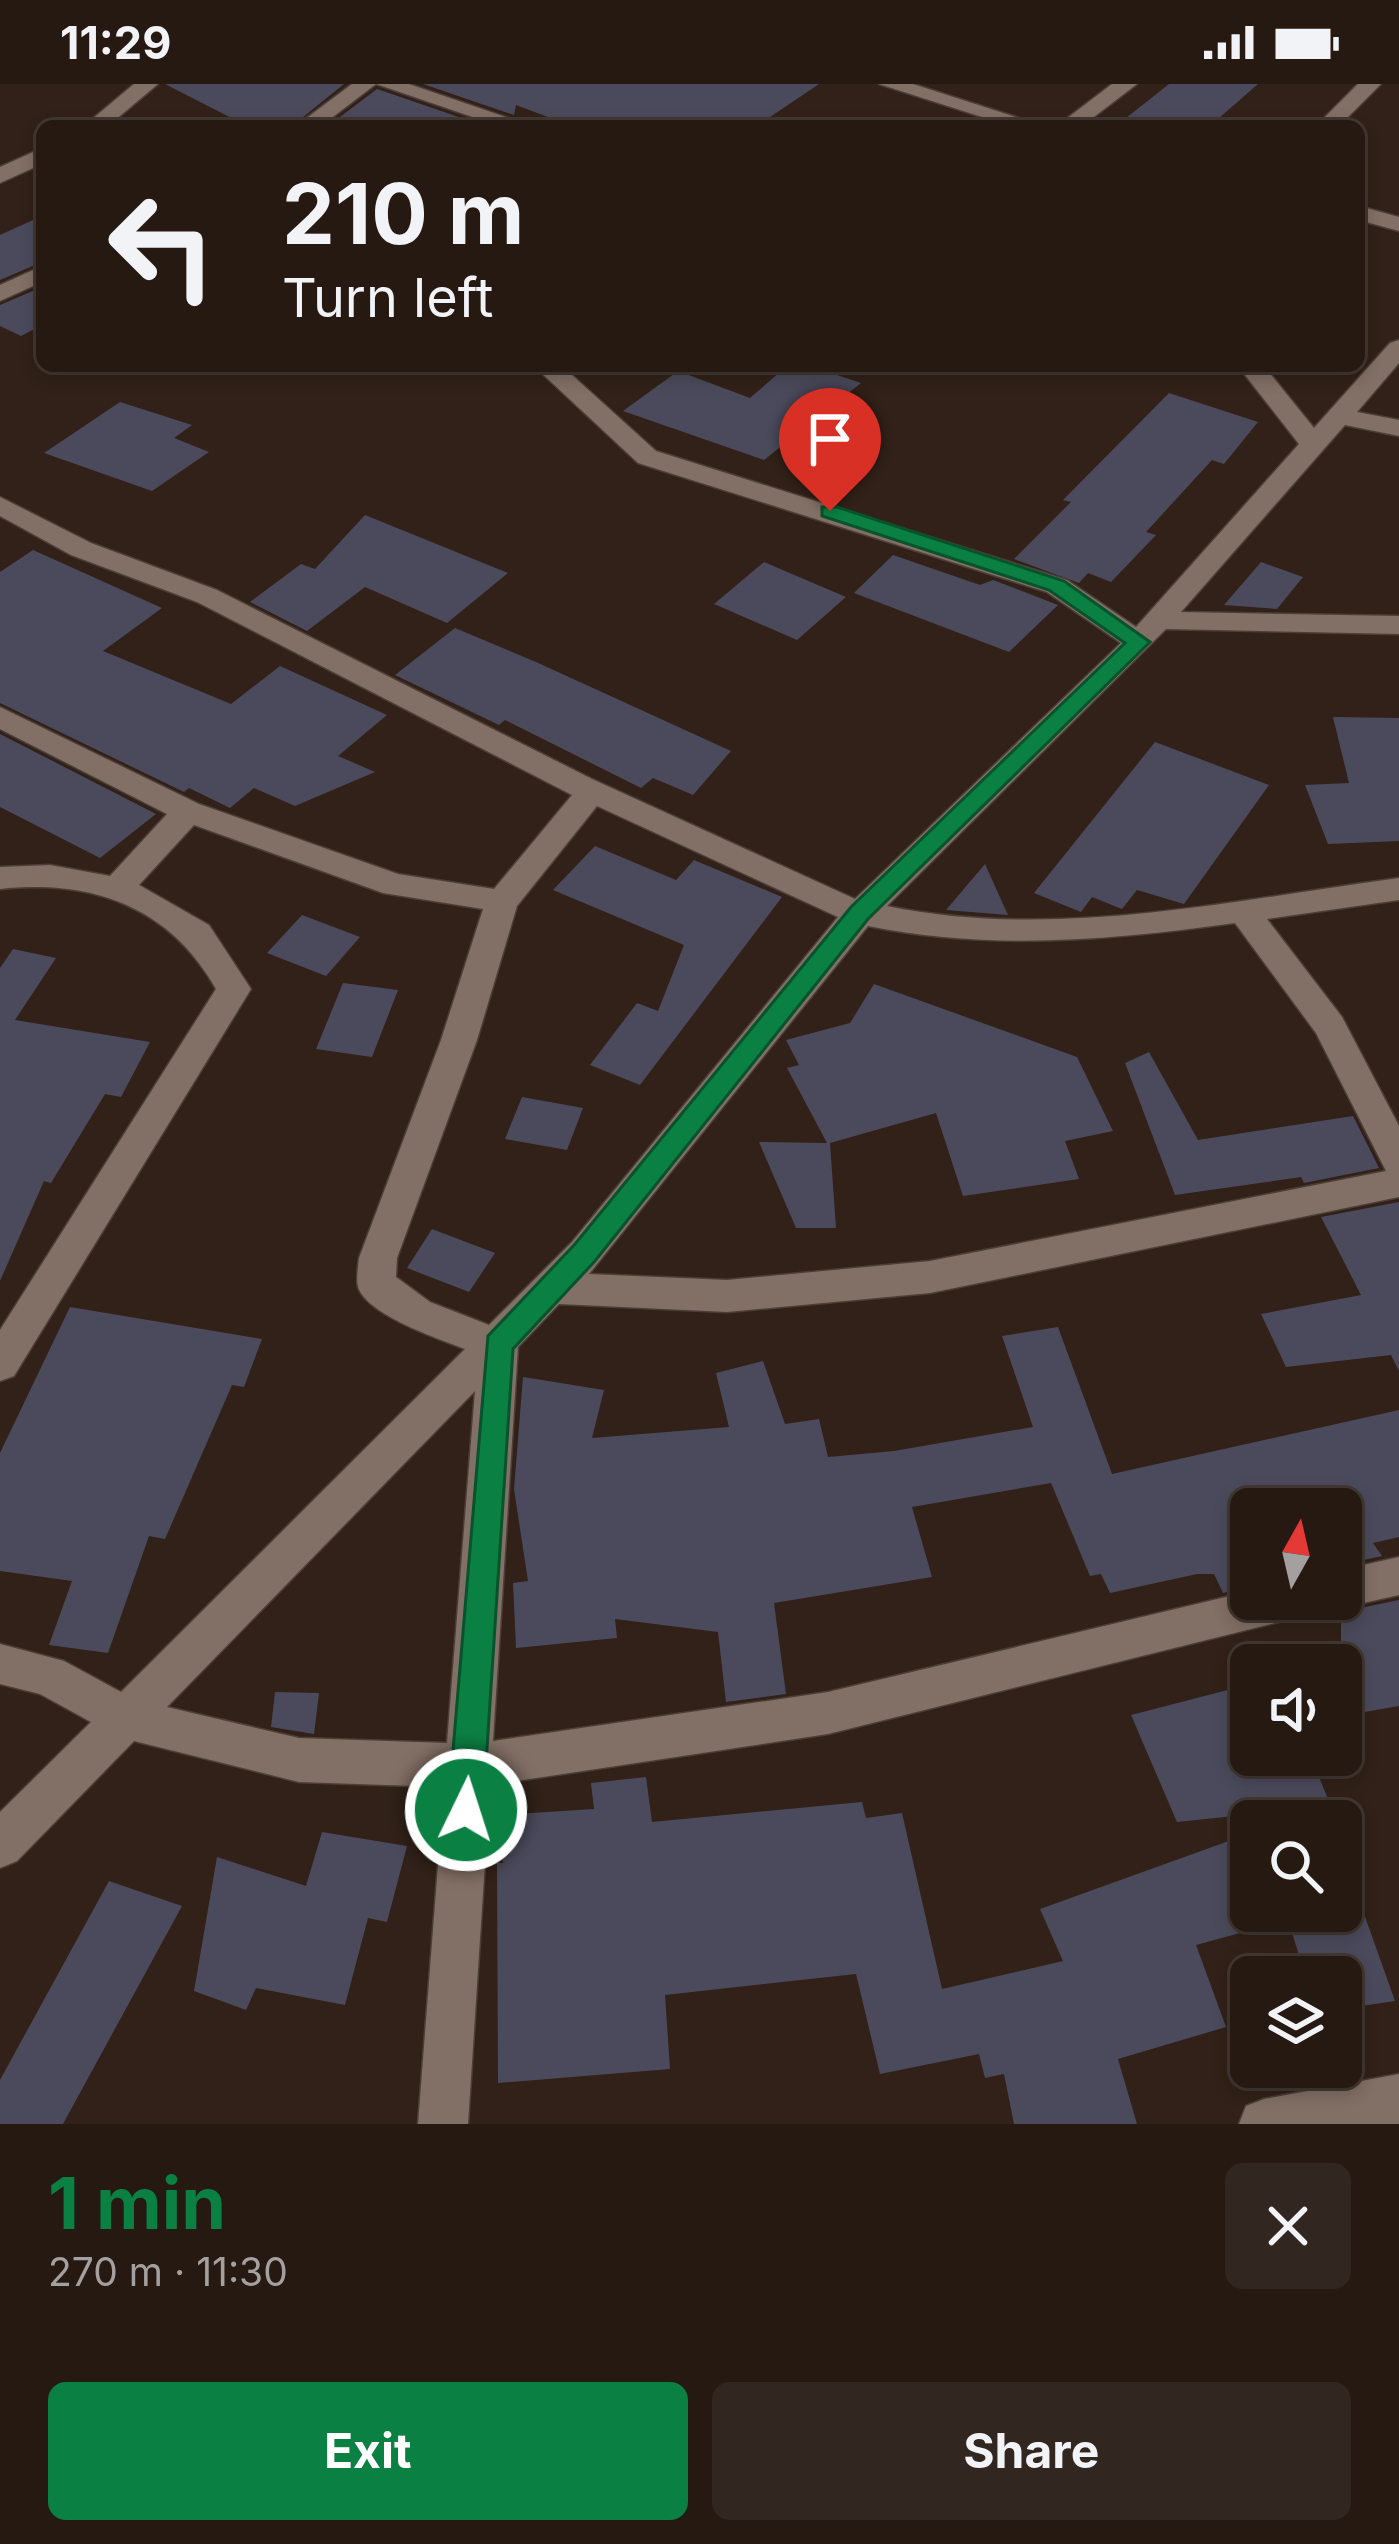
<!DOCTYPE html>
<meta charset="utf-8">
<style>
body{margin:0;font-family:Inter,sans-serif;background:#312620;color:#f1f3f6;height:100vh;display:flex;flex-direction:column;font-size:45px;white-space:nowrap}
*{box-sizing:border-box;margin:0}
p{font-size:39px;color:#a3a09f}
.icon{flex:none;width:66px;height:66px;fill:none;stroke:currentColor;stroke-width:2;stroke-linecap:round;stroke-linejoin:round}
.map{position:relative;height:2040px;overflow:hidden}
.details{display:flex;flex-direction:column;background:#251912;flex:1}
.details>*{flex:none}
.guide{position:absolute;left:36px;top:36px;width:1329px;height:252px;border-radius:18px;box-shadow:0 6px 18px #0003,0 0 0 3px #423832;background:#251912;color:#f1f3f6;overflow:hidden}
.needle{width:78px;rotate:8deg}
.tools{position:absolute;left:1230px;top:1404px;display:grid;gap:24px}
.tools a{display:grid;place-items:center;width:132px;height:132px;border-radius:18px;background:#251912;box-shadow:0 6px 18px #0003,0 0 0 3px #423832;font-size:60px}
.pin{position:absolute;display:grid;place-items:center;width:102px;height:102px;color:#fff;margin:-123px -51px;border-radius:50% 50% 50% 0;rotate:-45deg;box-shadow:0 0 12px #0007}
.pin .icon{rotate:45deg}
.me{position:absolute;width:132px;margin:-66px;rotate:4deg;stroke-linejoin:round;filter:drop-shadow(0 0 9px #0008)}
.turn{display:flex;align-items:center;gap:42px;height:252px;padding:0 48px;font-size:54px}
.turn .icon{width:156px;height:156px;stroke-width:2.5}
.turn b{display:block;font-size:84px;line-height:102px}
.round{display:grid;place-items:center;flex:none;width:126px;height:126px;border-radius:18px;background:#312620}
.headline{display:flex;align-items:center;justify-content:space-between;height:204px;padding:0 48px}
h1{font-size:72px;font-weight:700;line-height:90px;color:#0b8043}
.primary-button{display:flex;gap:24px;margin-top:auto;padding:24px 48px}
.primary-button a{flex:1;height:138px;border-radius:18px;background:#0b8043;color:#fff;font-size:48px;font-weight:700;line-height:138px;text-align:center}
.primary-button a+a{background:#312620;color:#f1f3f6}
.status{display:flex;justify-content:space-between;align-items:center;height:84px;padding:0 60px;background:#251912;direction:ltr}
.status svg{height:33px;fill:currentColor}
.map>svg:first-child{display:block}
.building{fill:#4b4a5c}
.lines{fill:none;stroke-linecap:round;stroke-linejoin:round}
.street-casing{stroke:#4b3e38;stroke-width:3}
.street{fill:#826f65;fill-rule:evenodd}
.route{fill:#0b8043;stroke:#07532c;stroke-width:3}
</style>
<div class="status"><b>11:29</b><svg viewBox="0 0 49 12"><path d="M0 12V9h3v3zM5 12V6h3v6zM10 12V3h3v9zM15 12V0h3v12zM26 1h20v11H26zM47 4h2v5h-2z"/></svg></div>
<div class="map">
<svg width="1399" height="2040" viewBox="0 0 1399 2040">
<rect width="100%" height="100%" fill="#312118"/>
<path class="building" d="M165,0H344L292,42H247Z
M423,0H819L757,42H699L672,34L658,42H572L516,21L514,31Z
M1169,0H1258L1210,42H1116Z
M377,5L485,42H328Z
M42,132V178L0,196V151Z
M42,203V241L21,252L0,242V221Z
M787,282H810L861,299L764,376L623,327L678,287L750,314Z
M1169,309L1258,338L1224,380L1212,376L1146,448L1156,451L1111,498L1088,489L1079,499L1014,475L1071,418L1063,416Z
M120,318L192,341L174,354L209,368L152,407L44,369Z
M365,431L508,489L447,539L365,503L307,547L250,518L301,480L315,485Z
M33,466L162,524L103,567L231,620L280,582L387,631L338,672L375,688L295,722L254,704L230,724L189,704L184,708L0,619V488Z
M893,471L980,501L993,496L1058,521L1009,568L854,509Z
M764,478L846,513L797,556L714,520Z
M1261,478L1303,493L1277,525L1224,521Z
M455,544L536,578L731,667L693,711L653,694L641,704L505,636L499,641L395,591Z
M1333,633L1399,634V757L1328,760L1305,701L1349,699Z
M0,650L156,730L100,774L0,723Z
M1155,658L1269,701L1184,820L1137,806L1122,825L1092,813L1081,828L1034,809Z
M595,762L676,796L694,776L782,813L640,1001L590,981L637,919L658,927L684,861L553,806Z
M985,780L1008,831L946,826Z
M302,831L360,853L326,892L267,869Z
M13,865L56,874L15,936L150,958L121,1013L105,1010L51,1099L44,1097L0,1197V884Z
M343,899L398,906L372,973L316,965Z
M874,900L1077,973L1113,1047L1065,1057L1079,1095L963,1112L936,1029L830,1059L836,1144H796L759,1058L827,1059L787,984L799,981L786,956L850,939Z
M1149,968L1198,1056L1353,1032L1379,1084L1304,1099L1301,1093L1175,1111L1125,979Z
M522,1013L583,1024L567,1066L505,1055Z
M1399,1118V1287L1391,1271L1286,1283L1261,1230L1361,1211L1321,1133Z
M432,1145L495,1169L469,1208L407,1184Z
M70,1223L262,1255L244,1303L232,1301L165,1455L149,1452L108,1569L49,1561L72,1497L0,1487V1369Z
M1058,1243L1112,1390L1399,1326V1453L1373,1459L1382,1472L1341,1481V1425H1251V1503L1223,1509L1214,1490H1197L1110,1509L1101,1490L1090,1492L1051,1399L912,1423L932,1493L774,1519L786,1610L726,1618L718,1548L615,1535L617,1554L516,1564L513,1499L528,1497L514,1405L523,1293L604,1306L592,1354L729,1343L716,1289L763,1277L785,1340L819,1335L828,1373L894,1367L1033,1343L1002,1252Z
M1399,1516V1622L1341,1632V1528Z
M1251,1600V1671H1310L1337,1737H1274L1272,1728L1177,1738L1131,1631Z
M275,1608L319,1609L314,1650L271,1643Z
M646,1693L652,1738L862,1718L866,1734L902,1729L942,1905L1063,1877L1040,1825L1251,1749V1846L1196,1861L1226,1943L1118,1975L1137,2040H1014L1004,1990L985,1994L979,1970L880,1990L856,1890L665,1911L670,1985L498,1999L497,1779H503L502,1731L594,1725L591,1699Z
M322,1748L407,1762L387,1838L368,1834L345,1921L256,1904L246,1926L194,1907L217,1773L306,1802Z
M1347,1782L1395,1917L1341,1925V1893H1306L1285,1827H1341V1783Z
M109,1797L182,1822L63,2040H0V1996Z"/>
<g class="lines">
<g class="street-casing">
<path id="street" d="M134,0H158L108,42H84Z
M352,0H409L532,42H499L376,0L321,42H296Z
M879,0H913L1044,42H1010Z
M1112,0H1137L1082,42H1057Z
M1358,0H1381L1339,42H1316Z
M42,64V80L0,99V83Z
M1359,122L1399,133V147L1359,136Z
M42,182V198L0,217V201Z
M1399,256V279L1357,328L1399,336V352L1345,341L1181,528L1399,532V550L1166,545L887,822C1056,857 1232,816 1399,794V816L1267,835L1342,933L1399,1042V1113L930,1209L727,1228L559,1220L518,1263L493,1657L828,1608L1251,1507V1515H1322L1315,1529L828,1650L490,1701L468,2040H418L444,1703L299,1698L134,1657L17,1777L0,1784V1728L91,1638L40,1610L0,1600V1560L64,1577L121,1608L465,1265C439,1255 367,1231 358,1203C356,1194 358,1183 359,1174L441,956L483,825L383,809L194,741L139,801L209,841L251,905L14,1292L0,1297V1246L216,905C170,823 92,795 0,805V783L50,781L110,792L167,730L0,645V623L199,720L398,790L494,805L572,711L197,518L71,471L0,432V413L91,459L217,506L592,695L855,815L1121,559L1047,508L638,379L534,282H562L656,367L1067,496L1136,543L1299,360L1238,282H1264L1314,344L1390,259ZM597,722L838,833L572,1158L489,1241L430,1218L396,1193L397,1174L477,956L517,822ZM1235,839L1316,949L1386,1087L930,1177L727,1196L589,1190L868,842C990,867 1112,856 1235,839ZM475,1307L447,1659L299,1654L167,1623Z
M1399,1473V1511L1341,1524L1326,1519L1341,1515V1486Z
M1399,1990V2040H1239L1246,2022L1264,2015Z"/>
</g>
<use href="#street" class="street"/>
</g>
<path class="route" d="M822,423H837L1064,497L1150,558L868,835L595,1177L513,1265L483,1726L478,1739L466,1744L453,1739L448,1726L488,1252L575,1160L851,823L1125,559L1049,506L822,432Z"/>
</svg>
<div class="tools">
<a><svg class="needle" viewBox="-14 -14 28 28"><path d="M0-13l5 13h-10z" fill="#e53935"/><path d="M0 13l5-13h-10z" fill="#a3a09f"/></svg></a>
<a><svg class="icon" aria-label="sound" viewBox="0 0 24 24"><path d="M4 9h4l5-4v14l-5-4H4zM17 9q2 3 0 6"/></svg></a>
<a><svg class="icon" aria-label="search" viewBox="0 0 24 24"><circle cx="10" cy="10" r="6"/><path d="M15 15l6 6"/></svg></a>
<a><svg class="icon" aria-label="layers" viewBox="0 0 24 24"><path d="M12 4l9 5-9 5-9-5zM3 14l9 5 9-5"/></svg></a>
</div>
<div class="pin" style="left:830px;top:427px;background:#d93025"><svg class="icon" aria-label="arrive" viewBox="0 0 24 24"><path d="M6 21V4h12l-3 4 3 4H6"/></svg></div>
<svg class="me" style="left:466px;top:1726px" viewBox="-20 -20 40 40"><circle r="17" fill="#0b8043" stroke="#fff" stroke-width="3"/><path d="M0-11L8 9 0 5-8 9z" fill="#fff"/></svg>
<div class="guide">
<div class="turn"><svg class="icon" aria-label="left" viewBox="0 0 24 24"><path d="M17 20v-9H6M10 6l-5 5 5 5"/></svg><div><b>210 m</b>Turn left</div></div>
</div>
</div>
<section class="details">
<div class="headline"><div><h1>1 min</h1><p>270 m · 11:30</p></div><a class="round"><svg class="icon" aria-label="close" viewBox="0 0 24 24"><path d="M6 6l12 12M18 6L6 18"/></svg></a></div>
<div class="primary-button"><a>Exit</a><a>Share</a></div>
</section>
